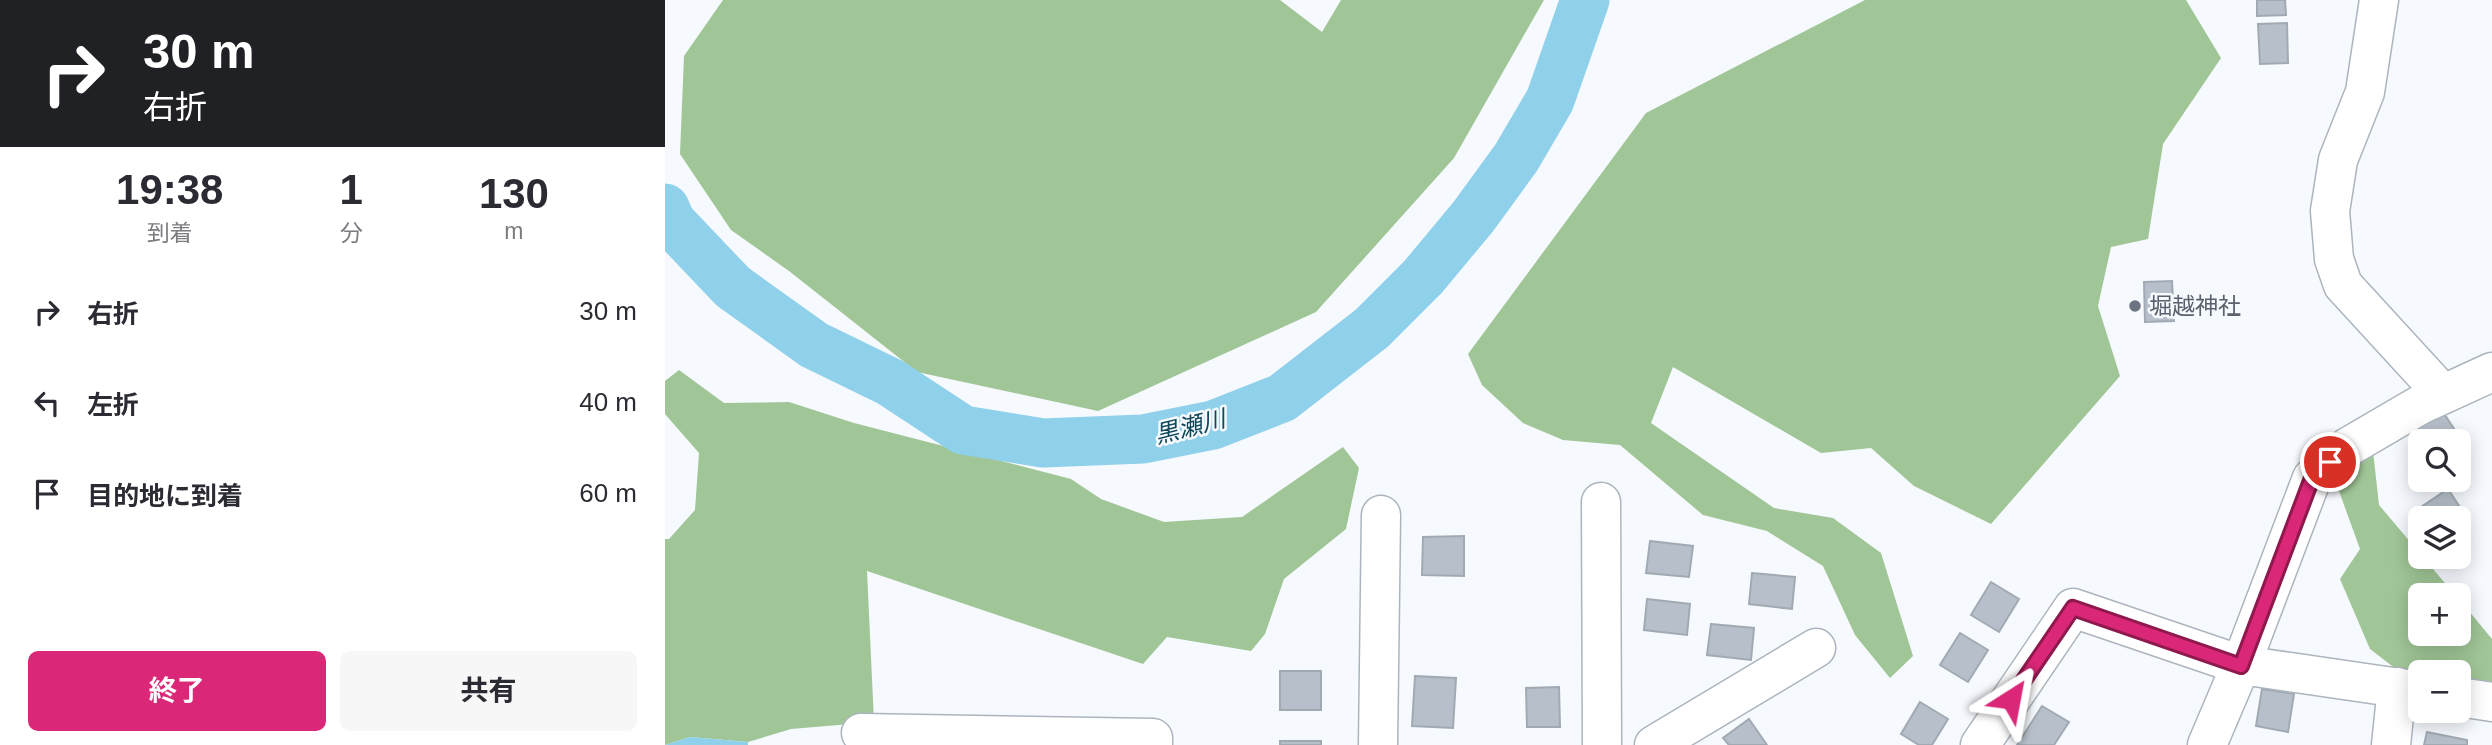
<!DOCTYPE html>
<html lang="ja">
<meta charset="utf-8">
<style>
body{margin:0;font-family:Helvetica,"Noto Sans JP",sans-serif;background:#f7f7f7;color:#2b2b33;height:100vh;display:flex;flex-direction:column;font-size:26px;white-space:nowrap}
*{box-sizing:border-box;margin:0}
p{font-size:23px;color:#7c7c81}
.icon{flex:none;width:38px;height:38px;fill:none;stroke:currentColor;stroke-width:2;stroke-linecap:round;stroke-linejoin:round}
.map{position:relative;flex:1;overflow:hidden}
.side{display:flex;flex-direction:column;background:#fff;width:665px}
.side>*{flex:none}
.top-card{background:#202124;color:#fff;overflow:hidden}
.tools{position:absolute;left:1743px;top:429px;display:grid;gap:14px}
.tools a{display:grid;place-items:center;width:63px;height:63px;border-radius:10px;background:#fff;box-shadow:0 4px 18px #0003;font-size:35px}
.pin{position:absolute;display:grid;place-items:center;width:60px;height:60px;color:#fff;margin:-30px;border:4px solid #fff;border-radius:50%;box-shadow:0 2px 7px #0007}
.me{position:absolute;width:77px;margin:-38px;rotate:34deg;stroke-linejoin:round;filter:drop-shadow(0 0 5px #0008)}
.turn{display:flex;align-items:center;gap:24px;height:147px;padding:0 28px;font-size:32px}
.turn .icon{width:91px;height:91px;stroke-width:2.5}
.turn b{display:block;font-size:49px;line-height:60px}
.eta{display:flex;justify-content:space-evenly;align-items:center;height:119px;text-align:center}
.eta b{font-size:42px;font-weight:700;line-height:49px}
.button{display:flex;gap:14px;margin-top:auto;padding:14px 28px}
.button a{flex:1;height:80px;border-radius:10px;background:#db2777;color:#fff;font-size:28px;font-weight:700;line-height:80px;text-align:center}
.button a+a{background:#f7f7f7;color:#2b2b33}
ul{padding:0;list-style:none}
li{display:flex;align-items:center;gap:21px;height:91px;padding:0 28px}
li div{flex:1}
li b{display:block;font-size:26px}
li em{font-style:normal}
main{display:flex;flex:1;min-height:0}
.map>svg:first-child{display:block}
.forest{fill:#a0c596}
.water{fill:#8fd0ea}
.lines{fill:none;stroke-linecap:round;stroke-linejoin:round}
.river{stroke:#8fd0ea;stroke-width:49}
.building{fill:#b7c0ca;stroke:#a1aab3;stroke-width:2}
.minor-casing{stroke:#acb5be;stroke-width:41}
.minor{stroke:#fff;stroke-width:38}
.route-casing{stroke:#8e194d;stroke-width:18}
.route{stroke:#db2777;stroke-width:12}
.worship-dot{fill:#6b7280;stroke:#f6f9fd;stroke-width:2.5}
.labels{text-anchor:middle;stroke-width:5;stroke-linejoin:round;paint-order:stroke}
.worship-label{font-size:23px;fill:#5b616d;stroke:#f6f9fd;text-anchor:start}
.water-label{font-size:24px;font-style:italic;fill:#10475a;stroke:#f6f9fd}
</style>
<main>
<section class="side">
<div class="top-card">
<div class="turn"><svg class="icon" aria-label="right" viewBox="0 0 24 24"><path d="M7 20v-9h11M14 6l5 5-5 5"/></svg><div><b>30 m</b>右折</div></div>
</div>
<div class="eta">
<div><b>19:38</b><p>到着</p></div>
<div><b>1</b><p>分</p></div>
<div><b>130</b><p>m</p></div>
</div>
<ul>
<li><svg class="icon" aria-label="right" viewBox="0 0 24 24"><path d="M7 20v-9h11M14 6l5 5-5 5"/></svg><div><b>右折</b></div><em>30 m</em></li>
<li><svg class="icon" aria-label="left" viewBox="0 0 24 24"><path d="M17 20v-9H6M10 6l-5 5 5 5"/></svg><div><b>左折</b></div><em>40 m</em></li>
<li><svg class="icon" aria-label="arrive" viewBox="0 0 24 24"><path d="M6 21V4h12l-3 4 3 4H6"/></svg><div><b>目的地に到着</b></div><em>60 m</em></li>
</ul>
<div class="button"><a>終了</a><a>共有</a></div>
</section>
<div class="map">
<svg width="1827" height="745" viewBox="0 0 1827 745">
<rect width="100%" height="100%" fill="#f6f9fd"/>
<path class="forest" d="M58,0H615L657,32L676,0H879L789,158L651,312L433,411L252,372L124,271L66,230L15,154L19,56Z
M1200,0H1521L1556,58L1498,144L1483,239L1446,247L1433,306L1455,376L1326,524L1249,486L1206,448L1156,453L1008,367L986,423L1109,508L1168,518L1216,553L1248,656L1225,678L1190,635L1158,566L1102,531L1038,515L955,445L898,440L858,423L817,385L803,354L981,113Z
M14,370L59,403L124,402L189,423L406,479L436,499L499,522L577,517L678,447L694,468L681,529L619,579L600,634L586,651L502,637L478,664L202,571L209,722L126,729L83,742L25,737L0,745V539H4L30,510L34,453L0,414V381Z
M1708,451L1714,505L1790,595H1755V634H1794V599L1827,639V689L1794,682V672L1731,669L1705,649L1675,579L1695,549L1670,480Z"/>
<path class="water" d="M25,737L83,742V745H0Z"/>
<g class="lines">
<path class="river" d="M0,208L6,222L68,287L149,345L225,382L298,430L378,443L478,439L548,425L617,398L707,328L758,277L808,217L851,158L885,100L920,0"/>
</g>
<path class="building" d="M1592,0H1620L1621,15L1592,16Z
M1622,23L1623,63L1595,64L1593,24Z
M1507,281L1509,321L1480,322L1479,282Z
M1778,412L1799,444L1794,447V441H1758L1751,429Z
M1783,489L1804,521L1794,528V518H1763L1756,507Z
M799,536V576L757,575L758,537Z
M985,541L1028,546L1024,577L981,573Z
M1087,573L1130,577L1127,609L1084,604Z
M1326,582L1354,599L1334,632L1306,615Z
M982,599L1025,604L1022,635L979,630Z
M1046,624L1089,628L1086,660L1042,655Z
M1295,633L1323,650L1303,682L1275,665Z
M615,671H656V710H615Z
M750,676L791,678L788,728L747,726Z
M894,687L895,727H862L861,688Z
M1597,689L1629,694L1623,732L1591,726Z
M1255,702L1283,719L1267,745H1254L1236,734Z
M1377,706L1404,722L1389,745H1352Z
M1084,719L1102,745H1064L1058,738Z
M1762,732L1802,740V745H1759Z
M615,741H656V745H615Z"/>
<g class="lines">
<g class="minor-casing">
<path id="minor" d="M1714,0L1700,92L1673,160L1665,211L1669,259L1678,285L1778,394
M936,502L937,745
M1794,697L1827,702
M196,733L488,738V745
M713,745L716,515
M989,745L1151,648
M1315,745L1408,608L1576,665L1755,691
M1542,745L1576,665L1647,478L1683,447L1755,405L1827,372
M1726,745L1732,687"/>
</g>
<use href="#minor" class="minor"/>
</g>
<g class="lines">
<g class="route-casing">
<path id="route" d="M1346,699L1408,608L1576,666L1647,478L1665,462"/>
</g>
<use href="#route" class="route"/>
</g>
<circle class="worship-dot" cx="1470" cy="306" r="7"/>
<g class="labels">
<g class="worship-label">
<text x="1484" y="314">堀越神社</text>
</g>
<g class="water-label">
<text transform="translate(525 427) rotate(-14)" y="8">黒瀬川</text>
</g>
</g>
</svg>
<div class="tools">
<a><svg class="icon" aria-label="search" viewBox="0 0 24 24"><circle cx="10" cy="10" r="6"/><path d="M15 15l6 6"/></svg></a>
<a><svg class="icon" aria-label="layers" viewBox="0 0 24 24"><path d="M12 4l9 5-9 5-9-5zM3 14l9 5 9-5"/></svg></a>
<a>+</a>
<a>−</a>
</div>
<div class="pin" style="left:1665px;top:462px;background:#d93025"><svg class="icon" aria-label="arrive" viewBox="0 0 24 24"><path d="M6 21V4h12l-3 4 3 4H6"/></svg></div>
<svg class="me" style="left:1346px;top:699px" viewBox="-20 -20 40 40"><path d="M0-17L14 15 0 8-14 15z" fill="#db2777" stroke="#fff" stroke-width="4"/></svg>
</div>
</main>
